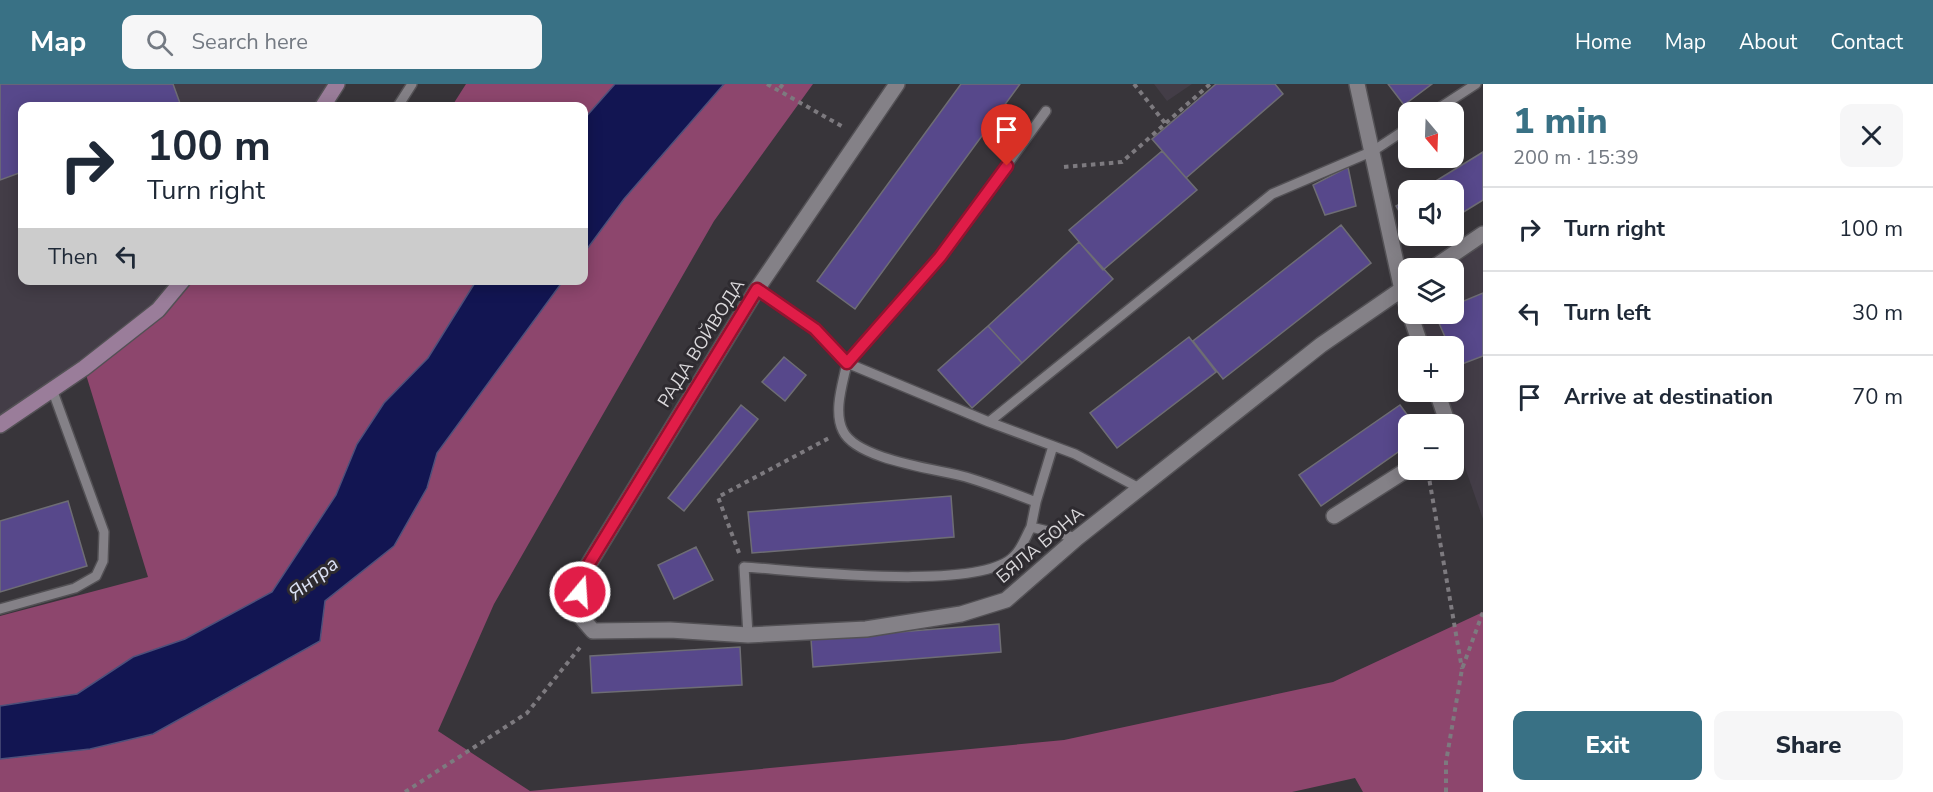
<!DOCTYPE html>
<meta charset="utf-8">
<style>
body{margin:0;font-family:"Nunito Sans",sans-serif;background:#f6f6f7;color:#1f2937;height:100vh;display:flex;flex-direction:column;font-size:22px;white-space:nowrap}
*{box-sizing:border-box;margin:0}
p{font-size:20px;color:#747a83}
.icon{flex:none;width:33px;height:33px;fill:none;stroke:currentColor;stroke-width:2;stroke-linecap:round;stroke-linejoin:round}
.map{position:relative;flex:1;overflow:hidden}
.details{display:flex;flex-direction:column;background:#fff;width:450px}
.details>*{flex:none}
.top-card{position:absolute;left:18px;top:18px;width:570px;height:183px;border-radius:12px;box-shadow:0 3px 15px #0003;background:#fff;color:#1f2937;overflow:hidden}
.needle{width:39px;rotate:161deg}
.buttons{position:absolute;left:1398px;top:18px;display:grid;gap:12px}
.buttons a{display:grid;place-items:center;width:66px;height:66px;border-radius:12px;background:#fff;box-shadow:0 3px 15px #0003;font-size:30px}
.pin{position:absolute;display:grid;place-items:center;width:51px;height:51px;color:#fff;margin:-62px -26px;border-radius:50% 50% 50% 0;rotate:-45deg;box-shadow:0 0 6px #0007}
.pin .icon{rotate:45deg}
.me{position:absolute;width:66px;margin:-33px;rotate:18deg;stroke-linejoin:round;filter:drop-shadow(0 0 4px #0008)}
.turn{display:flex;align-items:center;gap:21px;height:126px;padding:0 30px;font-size:27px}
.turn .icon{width:78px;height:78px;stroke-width:2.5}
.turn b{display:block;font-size:42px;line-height:51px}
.then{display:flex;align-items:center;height:57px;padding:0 30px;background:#0003;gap:12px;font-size:22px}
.round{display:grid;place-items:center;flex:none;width:63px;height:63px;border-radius:12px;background:#f6f6f7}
.overview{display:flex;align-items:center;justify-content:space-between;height:102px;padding:0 30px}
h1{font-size:36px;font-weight:800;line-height:45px;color:#397185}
.action{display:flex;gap:12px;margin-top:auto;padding:12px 30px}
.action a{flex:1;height:69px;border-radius:12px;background:#397185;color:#fff;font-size:24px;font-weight:800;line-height:69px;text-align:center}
.action a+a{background:#f6f6f7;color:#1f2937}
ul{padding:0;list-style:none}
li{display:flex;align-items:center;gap:18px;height:84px;padding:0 30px;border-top:2px solid #e0e1e3}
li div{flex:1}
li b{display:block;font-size:22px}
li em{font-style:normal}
header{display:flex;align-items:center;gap:36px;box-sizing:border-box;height:84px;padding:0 30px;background:#397185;color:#fff}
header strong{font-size:28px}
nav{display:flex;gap:33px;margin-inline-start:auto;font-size:21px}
.search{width:420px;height:54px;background:#f6f6f7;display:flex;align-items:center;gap:15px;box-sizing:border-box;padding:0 21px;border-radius:12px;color:#747a83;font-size:22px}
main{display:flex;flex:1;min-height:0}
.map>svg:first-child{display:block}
.built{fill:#433d47}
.forest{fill:#8d466d}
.water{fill:#121552;stroke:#4e507b;stroke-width:1.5}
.building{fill:#57488b;stroke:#6e6d74;stroke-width:1.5}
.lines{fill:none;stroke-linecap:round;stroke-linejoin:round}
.lane-casing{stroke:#535155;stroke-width:12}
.street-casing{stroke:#535155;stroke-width:18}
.secondary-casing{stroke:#535155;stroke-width:18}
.path{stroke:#7d7a7f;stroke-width:4;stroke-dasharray:4.5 4.5;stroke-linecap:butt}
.lane{stroke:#848187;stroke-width:9}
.street{stroke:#848187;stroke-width:15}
.secondary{stroke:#9a7d9a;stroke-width:15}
.route-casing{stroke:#92132f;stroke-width:15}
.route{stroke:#e11d48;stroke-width:10}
.labels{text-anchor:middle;stroke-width:6;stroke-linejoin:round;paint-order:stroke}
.street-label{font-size:18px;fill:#dad8db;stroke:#2e2b30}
.water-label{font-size:20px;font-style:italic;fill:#dbe1f5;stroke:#2e2b30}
</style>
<header>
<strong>Map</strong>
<div class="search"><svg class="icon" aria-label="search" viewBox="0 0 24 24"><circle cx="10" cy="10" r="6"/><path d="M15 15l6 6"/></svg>Search here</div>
<nav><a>Home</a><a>Map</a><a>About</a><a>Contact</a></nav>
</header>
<main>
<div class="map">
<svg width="1483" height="708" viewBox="0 0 1483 708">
<rect width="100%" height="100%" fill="#38353a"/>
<path class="built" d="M0,0H337L323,22H22V196L183,197L158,226L0,341Z
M1154,0H1192L1167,17Z
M1483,150V435L1454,352V340L1438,308H1454V262H1422L1410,230H1454V184H1433Z"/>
<path class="forest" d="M466,0H615L584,35V22H452Z
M724,0H813L714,137L494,520L438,647L530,707L1064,656L1333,598L1483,528V708H1363L1355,694L1292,708H0V675L90,665L153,650L320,557L325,517L394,462L427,404L437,369L563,197L584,196V169L624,115Z
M183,197H476L428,274L384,319L357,360L336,411L272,508L185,555L133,573L77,610L0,622V532L148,493L84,284Z"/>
<path class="water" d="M615,0H724L624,115L584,169V35Z
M476,197H563L437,369L427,404L394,462L325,517L320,557L153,650L90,665L0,675V622L77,610L133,573L185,555L272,508L336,411L357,360L384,319L428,274Z"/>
<path class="building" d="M0,0H173L181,22H22V88L0,96Z
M961,0H1020L855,225L817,197Z
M1216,0H1275L1283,10L1186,94L1152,55Z
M1388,0H1432L1404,21Z
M1162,67L1197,106L1103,186L1069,146Z
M1483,68V116L1454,134V106H1421Z
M1348,83L1356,122L1325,131L1313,101Z
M1408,115V142L1396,122Z
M1341,141L1371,179L1223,295L1193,257Z
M1079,158L1113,195L1022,279L988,242Z
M1483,209V272L1457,282L1454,262H1449L1435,230H1454V221Z
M988,242L1022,279L972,324L938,286Z
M1189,253L1216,288L1117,364L1090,329Z
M784,273L806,291L785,317L762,298Z
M741,321L758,335L684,427L668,414Z
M1400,321L1414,340H1408V361L1321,422L1299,391Z
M951,412L954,453L752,469L748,428Z
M68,417L87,482L0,508V437Z
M696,463L713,496L674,515L658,481Z
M999,540L1001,568L813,583L811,555Z
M740,563L742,601L592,609L590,572Z"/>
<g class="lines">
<g class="lane-casing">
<path id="lane" d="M398,22L412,0
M1433,28L1476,0
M757,205L815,245L847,279C843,299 833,327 843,347C857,376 937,385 966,393C989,400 1013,409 1036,418L1031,443L1077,454
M989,338L847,279L940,173L1046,27
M1141,405L1075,370L989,338L1272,110L1373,67L1408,44
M1036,418L1053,362
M0,525L75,504L96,492L103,477L104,448L52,305
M748,551L744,483C795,486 983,509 1015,471C1022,464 1026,452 1031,443"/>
</g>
<g class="street-casing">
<path id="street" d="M897,0L757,205L587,483L580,508V532L593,547L670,546L748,551L866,545L961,530L1006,516L1077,454L1321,261L1408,201
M1357,0L1402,206L1408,225
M1433,184L1483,150
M1410,230L1421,262
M1437,308L1448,340
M1334,432L1408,385"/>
</g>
<g class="secondary-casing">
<path id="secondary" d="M323,22L337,0
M0,341L84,284L158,226L183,196"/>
</g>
<path class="path" d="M767,0L845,44
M1134,0L1165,39
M780,4L783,0
M1064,83L1122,78L1210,0
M1428,388L1462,585
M739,469L718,413L831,353
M405,708L527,629L582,561
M1446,708V678L1462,585L1483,528"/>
<use href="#lane" class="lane"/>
<use href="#street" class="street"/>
<use href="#secondary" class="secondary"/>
</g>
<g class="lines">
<g class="route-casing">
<path id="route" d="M580,508L587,483L757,205L815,245L847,279L940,173L1007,82"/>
</g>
<use href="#route" class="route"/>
</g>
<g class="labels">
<g class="street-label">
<text transform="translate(701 259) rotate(-58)" y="6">РАДА ВОЙВОДА</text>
<text transform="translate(1040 461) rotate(-40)" y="6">БЯЛА БОНА</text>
</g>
<g class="water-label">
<text transform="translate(313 494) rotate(-38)" y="7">Янтра</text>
</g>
</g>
</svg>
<div class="buttons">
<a><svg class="needle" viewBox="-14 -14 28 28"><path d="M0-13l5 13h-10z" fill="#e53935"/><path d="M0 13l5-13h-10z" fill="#747a83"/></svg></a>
<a><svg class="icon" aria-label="sound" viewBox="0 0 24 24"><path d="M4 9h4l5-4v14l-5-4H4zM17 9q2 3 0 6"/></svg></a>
<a><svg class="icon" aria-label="layers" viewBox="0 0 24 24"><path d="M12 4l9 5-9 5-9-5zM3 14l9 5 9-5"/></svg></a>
<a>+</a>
<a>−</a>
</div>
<div class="pin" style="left:1007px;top:82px;background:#d93025"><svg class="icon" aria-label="arrive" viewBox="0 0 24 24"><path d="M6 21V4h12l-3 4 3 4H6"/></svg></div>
<svg class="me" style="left:580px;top:508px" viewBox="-20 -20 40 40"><circle r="17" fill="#e11d48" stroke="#fff" stroke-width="3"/><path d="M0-11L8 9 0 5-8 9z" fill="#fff"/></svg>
<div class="top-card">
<div class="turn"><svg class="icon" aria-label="right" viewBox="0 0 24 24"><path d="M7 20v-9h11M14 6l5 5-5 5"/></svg><div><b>100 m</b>Turn right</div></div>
<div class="then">Then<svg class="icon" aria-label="left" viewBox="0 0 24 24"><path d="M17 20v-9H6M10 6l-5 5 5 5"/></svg></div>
</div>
</div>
<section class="details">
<div class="overview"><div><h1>1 min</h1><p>200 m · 15:39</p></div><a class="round"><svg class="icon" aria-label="close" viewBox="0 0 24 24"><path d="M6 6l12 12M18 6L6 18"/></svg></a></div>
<ul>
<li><svg class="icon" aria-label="right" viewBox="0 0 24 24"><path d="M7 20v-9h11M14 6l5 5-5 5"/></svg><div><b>Turn right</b></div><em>100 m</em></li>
<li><svg class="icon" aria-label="left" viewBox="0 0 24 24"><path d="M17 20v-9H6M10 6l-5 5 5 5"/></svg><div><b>Turn left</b></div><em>30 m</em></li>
<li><svg class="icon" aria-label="arrive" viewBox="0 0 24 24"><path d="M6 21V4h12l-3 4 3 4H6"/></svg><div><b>Arrive at destination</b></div><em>70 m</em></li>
</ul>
<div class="action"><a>Exit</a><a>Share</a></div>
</section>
</main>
